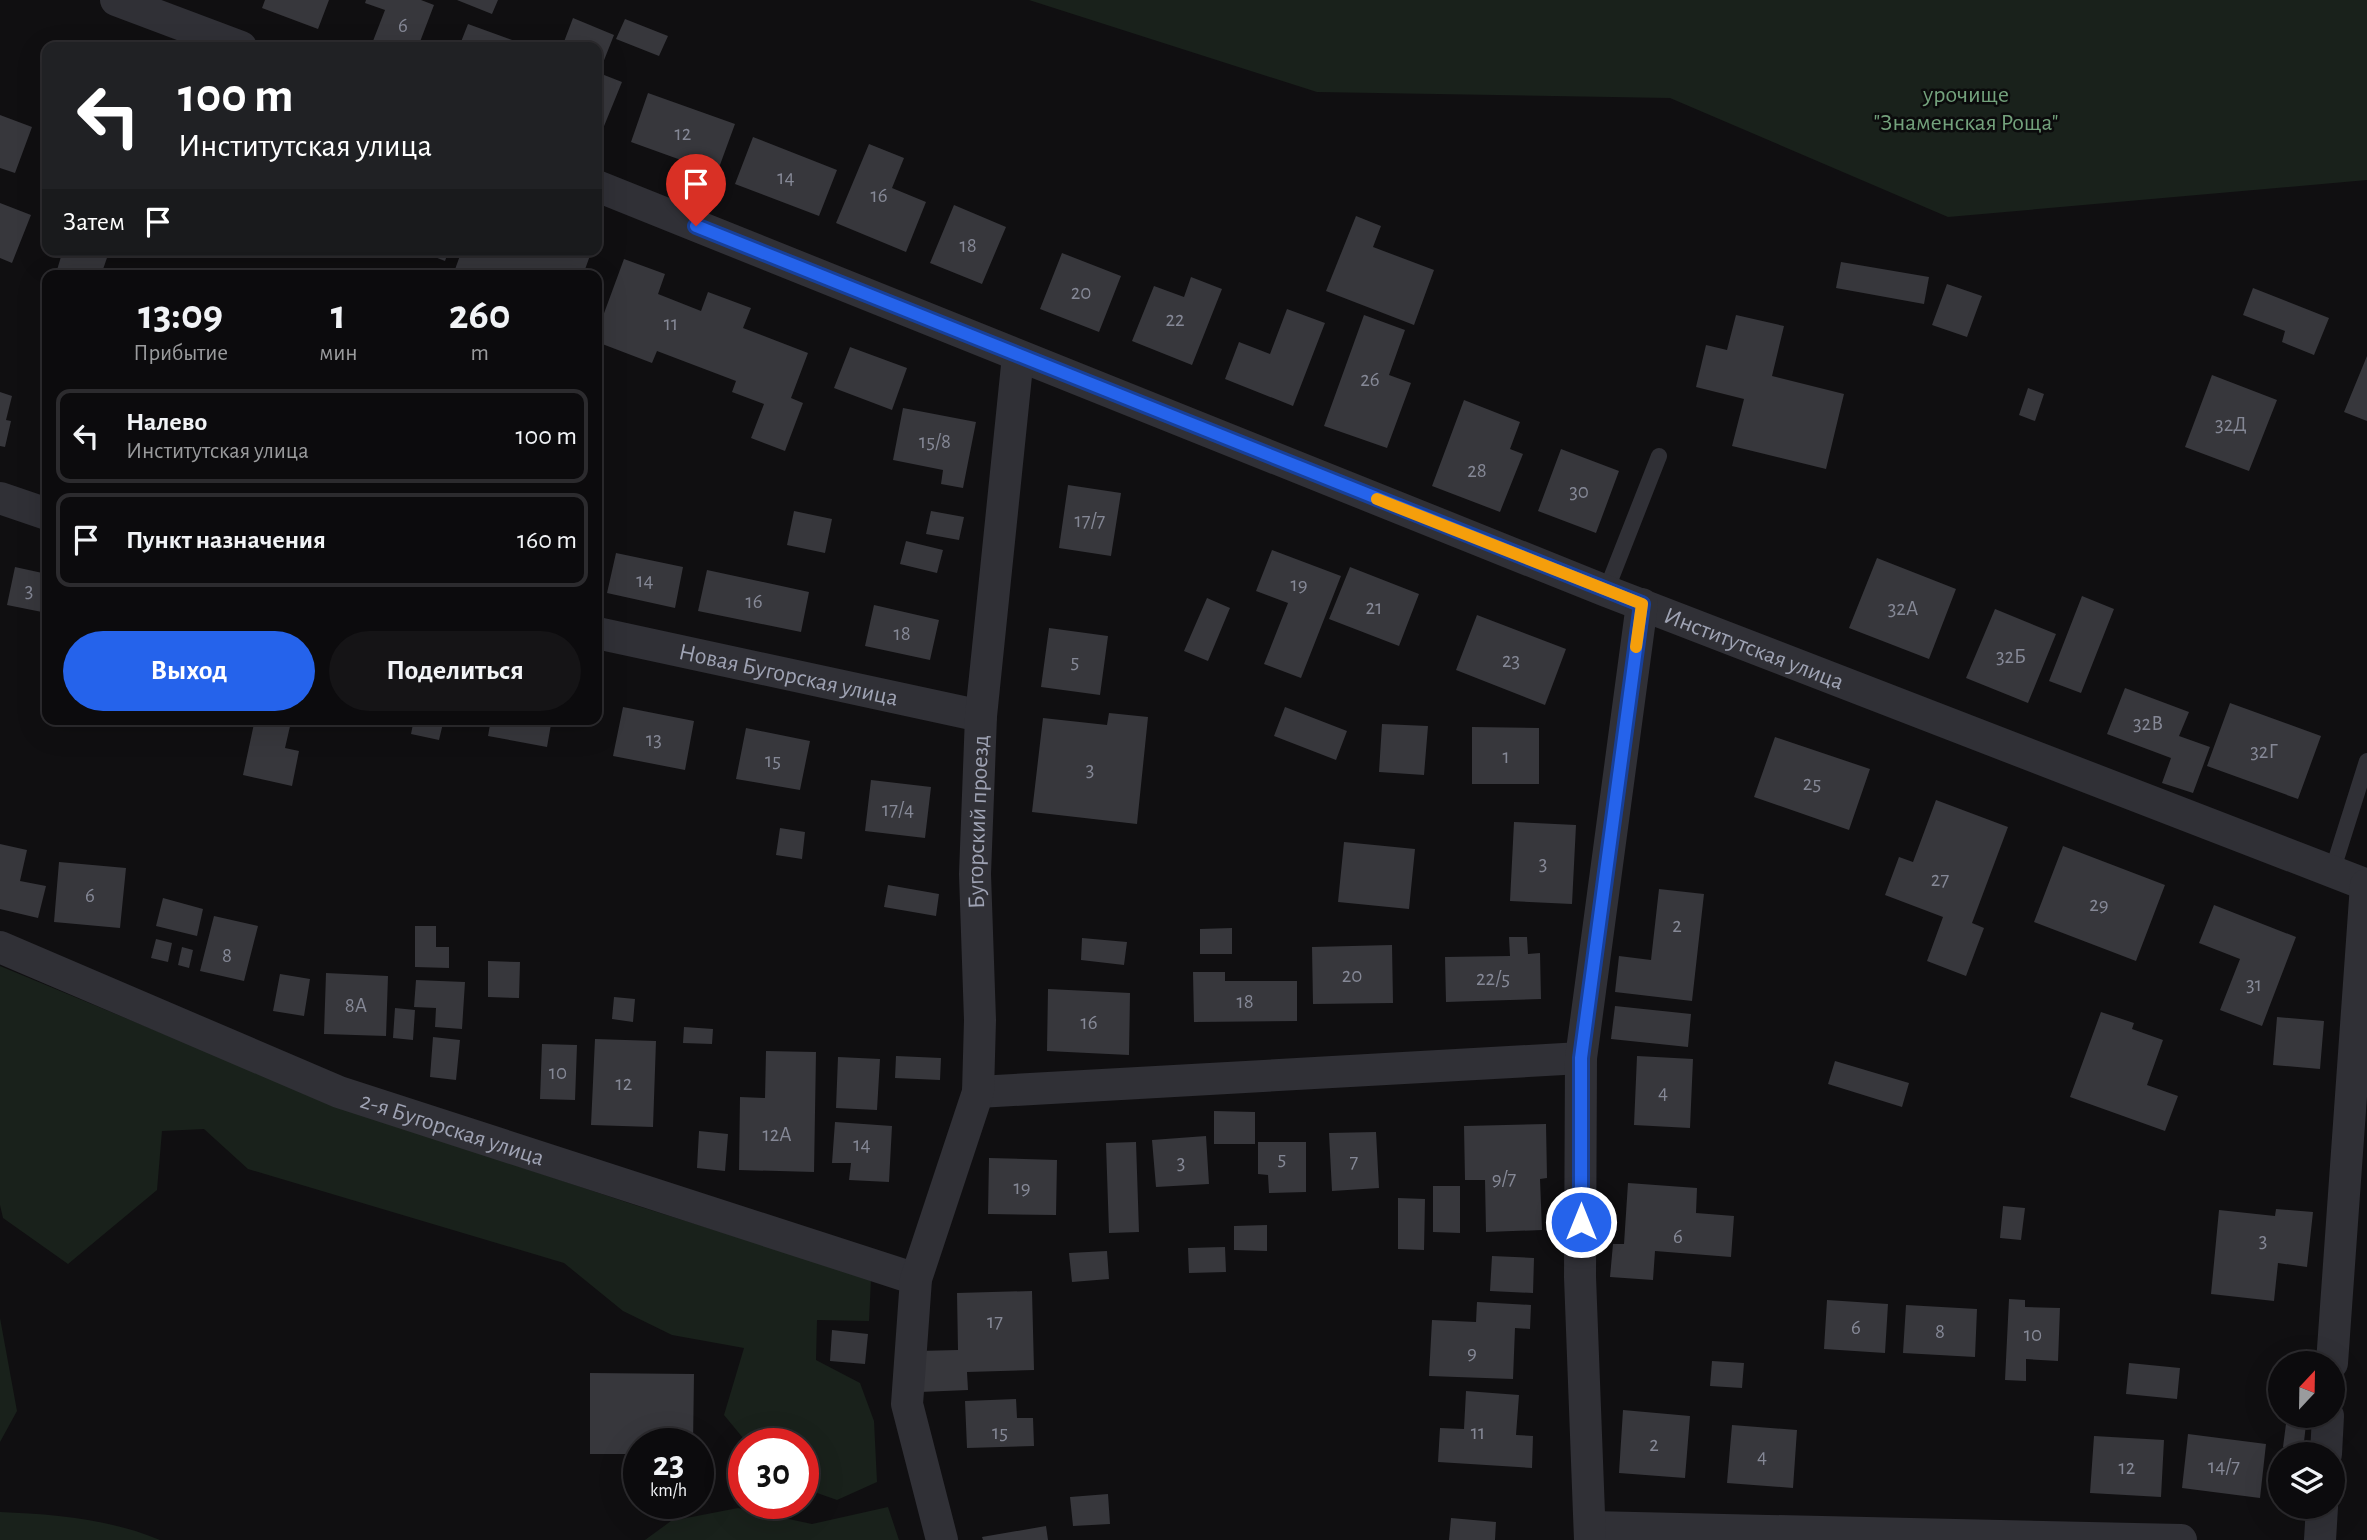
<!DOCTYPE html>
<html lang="ru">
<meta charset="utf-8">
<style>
body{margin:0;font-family:"Alegreya Sans",sans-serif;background:#151416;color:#f1f3f6;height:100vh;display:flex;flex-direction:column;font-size:26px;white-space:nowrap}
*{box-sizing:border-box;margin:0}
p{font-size:23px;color:#9a9b9d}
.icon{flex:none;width:38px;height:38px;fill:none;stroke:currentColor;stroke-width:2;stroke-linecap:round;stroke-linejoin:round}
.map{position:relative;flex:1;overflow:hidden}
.drawer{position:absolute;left:42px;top:270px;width:560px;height:455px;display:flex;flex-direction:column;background:#0c0b0d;border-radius:14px;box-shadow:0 7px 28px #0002,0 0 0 2px #2c2b2e}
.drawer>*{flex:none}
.hud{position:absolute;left:42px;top:42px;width:560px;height:214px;border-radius:14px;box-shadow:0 7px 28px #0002,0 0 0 2px #2c2b2e;background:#202124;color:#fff;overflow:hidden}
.needle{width:46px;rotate:22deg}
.tools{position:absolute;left:2268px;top:1351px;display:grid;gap:14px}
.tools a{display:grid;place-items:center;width:77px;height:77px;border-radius:50%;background:#0c0b0d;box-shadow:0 7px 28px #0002,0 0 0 2px #2c2b2e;font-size:35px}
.speed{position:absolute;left:623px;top:1428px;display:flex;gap:14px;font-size:35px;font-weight:700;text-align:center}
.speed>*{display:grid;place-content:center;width:91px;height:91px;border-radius:50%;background:#0c0b0d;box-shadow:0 7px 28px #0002,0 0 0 2px #2c2b2e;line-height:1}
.speed small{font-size:18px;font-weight:400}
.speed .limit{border:10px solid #d22;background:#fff;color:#111}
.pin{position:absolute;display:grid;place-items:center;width:60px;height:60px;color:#fff;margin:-72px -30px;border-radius:50% 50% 50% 0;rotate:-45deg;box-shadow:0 0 7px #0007}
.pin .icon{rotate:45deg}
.me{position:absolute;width:77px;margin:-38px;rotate:0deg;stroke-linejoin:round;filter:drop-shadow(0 0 5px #0008)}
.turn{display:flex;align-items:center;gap:24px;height:147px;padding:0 21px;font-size:32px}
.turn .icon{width:91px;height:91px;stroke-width:2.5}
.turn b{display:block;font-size:49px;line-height:60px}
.then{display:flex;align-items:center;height:66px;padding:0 21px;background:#0003;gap:14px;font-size:26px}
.eta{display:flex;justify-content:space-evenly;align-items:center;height:119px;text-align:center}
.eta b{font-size:42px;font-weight:700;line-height:49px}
.cta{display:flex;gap:14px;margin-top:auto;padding:14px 21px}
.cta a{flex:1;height:80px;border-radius:42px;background:#2563eb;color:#fff;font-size:28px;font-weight:700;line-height:80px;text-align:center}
.cta a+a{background:#151416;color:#f1f3f6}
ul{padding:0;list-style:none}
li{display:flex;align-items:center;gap:21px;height:94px;margin:0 14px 10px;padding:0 7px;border:4px solid #2c2b2e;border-radius:14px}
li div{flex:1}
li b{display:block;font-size:26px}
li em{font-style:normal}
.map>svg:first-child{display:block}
.green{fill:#19211b}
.building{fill:#37373c}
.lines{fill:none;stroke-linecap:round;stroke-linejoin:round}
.service{stroke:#303036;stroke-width:16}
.minor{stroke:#303036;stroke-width:32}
.route-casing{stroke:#184099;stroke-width:18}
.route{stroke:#2563eb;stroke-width:12}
.slow{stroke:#f59e0b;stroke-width:12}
.labels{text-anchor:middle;stroke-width:5;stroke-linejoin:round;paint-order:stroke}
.number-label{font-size:21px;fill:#858896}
.park-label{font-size:24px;fill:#73a17c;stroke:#0b0b0c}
.street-label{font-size:24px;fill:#9fa3b4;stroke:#0b0b0c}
</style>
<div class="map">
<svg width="2367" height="1540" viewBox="0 0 2367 1540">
<rect width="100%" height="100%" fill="#100f11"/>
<path class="green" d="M1029,0H2367V180L1948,217L1670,98L1317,92Z
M0,966L338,1106L638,1206L871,1279L869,1321L817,1320L816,1360L860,1383L874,1421L877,1482L837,1500L803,1488V1444H748L724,1415L744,1348L672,1335L623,1311L564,1263L248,1169L204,1129L162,1131L157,1190L68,1264L3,1218L0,1205Z
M0,1318L17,1411L0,1442Z
M888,1507L899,1540H645L671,1521L738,1508L812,1524Z
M0,1512C53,1514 110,1519 160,1540H0Z"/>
<path class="building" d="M265,0H329L318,29L262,8Z
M366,0H421L434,5L418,47H391L373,41L385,10L365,3Z
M457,0H498L492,14Z
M573,18L614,35L599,73L622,82L600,136L597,135V47H562Z
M625,19L668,36L659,56L616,39Z
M468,24L531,47H459Z
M648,93L735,124L717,173L631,142Z
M0,115L32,127L15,173L0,168Z
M753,137L837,170L819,216L735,184Z
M869,144L904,158L892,188L926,202L906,252L836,223Z
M0,203L31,215L12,263L0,258Z
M954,205L1006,227L982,284L930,263Z
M1356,216L1381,226L1373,247L1434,270L1414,325L1326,291Z
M63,250H94L108,255L101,275H72L57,270Z
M417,250H449L445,261Z
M462,250H592L583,275H453Z
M1062,253L1121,276L1099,332L1040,309Z
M624,259L665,274L658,294L701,311L708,292L751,308L743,328L808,353L791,398L803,403L785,451L751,438L764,404L732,392L736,381L657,351L652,363L597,342V317L598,314L603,316Z
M1841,262L1929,277L1924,304L1836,288Z
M1191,277L1222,289L1192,365L1132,341L1154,286L1184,297Z
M1947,284L1982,296L1967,337L1932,325Z
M2253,288L2329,318L2314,355L2282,342L2285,331L2243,315Z
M1287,309L1325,323L1293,406L1225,379L1239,342L1270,354Z
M1364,315L1405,330L1389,375L1411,383L1387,448L1324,426Z
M1736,315L1784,326L1772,376L1844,394L1826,469L1732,446L1744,399L1696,387L1706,345L1727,350Z
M850,347L907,368L892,410L834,388Z
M2367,356V421L2344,412Z
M2212,375L2277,400L2249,471L2185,447Z
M2028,388L2044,394L2035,421L2019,415Z
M0,392L12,396L6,420L11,421L5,447L0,446Z
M1464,400L1520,422L1510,449L1523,454L1500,512L1432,486Z
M903,408L976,422L963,488L941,484L943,470L893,460Z
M46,447H47V468L42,466Z
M1561,449L1619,471L1596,533L1538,511Z
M1068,485L1121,493L1111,556L1059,548Z
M794,511L832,519L825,553L787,545Z
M931,511L964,517L959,540L926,534Z
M906,541L943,550L937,573L900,564Z
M1272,550L1341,576L1301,678L1264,664L1288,603L1256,591Z
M616,553L683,567L675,608L607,593Z
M1877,558L1956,589L1929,659L1849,628Z
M15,567L47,574V613L7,605Z
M1350,567L1419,594L1399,646L1329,619Z
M707,570L809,592L801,632L698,611Z
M2082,596L2114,609L2081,693L2049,681Z
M1207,598L1230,608L1208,661L1184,651Z
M874,605L939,620L930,660L865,646Z
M1995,609L2056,634L2028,703L1966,678Z
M1477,615L1566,649L1545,705L1456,670Z
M1049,628L1108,636L1100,695L1041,687Z
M2125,688L2189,712L2179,736L2210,747L2193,793L2162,783L2171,758L2107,734Z
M2230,703L2321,736L2298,799L2207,766Z
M623,707L694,721L685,770L613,756Z
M1285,707L1347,731L1336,760L1274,736Z
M1109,713L1148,717L1137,824L1032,812L1043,718L1107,725Z
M255,719H278L291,722L285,748L299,751L292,786L243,775Z
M414,719H444L439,740L411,734Z
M491,719H552L547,747L488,736Z
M1382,724L1428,726L1424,775L1379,772Z
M1472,727L1539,728V784H1472Z
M746,728L810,741L800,790L736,779Z
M1775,737L1870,769L1849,830L1754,797Z
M871,780L931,787L925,838L865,831Z
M1936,800L2008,827L1972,923L1984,928L1966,976L1927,961L1943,917L1885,895L1899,857L1913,862Z
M1514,822L1576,825L1572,904L1510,901Z
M780,828L805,832L802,859L776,855Z
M1344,842L1415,849L1409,909L1338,902Z
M0,844L27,850L20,881L46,886L38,918L0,909Z
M2063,846L2165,885L2136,961L2034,922Z
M59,862L126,868L120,928L54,922Z
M888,885L939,894L936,916L884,907Z
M1659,889L1704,894L1692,1001L1615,992L1619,956L1651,960Z
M163,898L203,909L197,936L156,926Z
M2214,905L2296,937L2262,1026L2220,1010L2240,959L2199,943Z
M214,916L258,926L244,981L200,971Z
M415,926H436V947H449V968L415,967Z
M1232,928V954H1200V929Z
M1509,937H1527L1528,954L1540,953L1541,999L1446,1002L1445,957L1510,956Z
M1082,938L1127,942L1124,965L1081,960Z
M156,939L172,943L168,962L151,958Z
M1392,945L1393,1003L1313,1004L1312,947Z
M182,947L193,950L189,968L178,965Z
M488,961L520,962L519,998L488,997Z
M1193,972H1225V981H1297V1021L1194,1022Z
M326,973L388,976L386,1036L324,1034Z
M280,974L310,979L304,1016L273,1011Z
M416,980L465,982L462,1029L435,1027L436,1008L414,1007Z
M1048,989L1130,993L1129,1055L1047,1051Z
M614,997L635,999L633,1022L612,1019Z
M1615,1006L1691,1014L1688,1047L1611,1039Z
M395,1008L415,1010L413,1040L393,1038Z
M2101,1012L2134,1023L2132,1029L2163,1040L2147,1085L2178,1096L2165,1131L2070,1097Z
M2277,1017L2324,1021L2320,1069L2273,1065Z
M684,1027L713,1029L712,1044L683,1043Z
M433,1037L460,1040L456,1080L430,1077Z
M595,1039L656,1041L653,1127L591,1125Z
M542,1044L577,1045L575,1100L540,1099Z
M766,1051L816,1052L814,1172L739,1170L740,1097L765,1098Z
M896,1056L941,1058L940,1080L895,1078Z
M1637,1056L1693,1059L1690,1128L1634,1125Z
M838,1057L880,1059L877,1110L836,1108Z
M1835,1061L1909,1083L1902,1107L1828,1084Z
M1214,1111L1255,1112V1144H1214Z
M835,1122L892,1126L889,1182L849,1180L851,1163H832Z
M1546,1124L1547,1178L1540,1179L1542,1230L1486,1232L1485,1180H1465L1464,1126Z
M699,1131L728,1134L725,1171L697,1168Z
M1376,1132L1379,1188L1332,1191L1329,1133Z
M1206,1136L1209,1184L1156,1187L1152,1140Z
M1136,1142L1139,1232L1109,1233L1106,1143Z
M1258,1142H1306V1192L1269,1193L1268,1175L1258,1174Z
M989,1158L1057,1160L1056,1215L988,1214Z
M1628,1183L1697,1188L1696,1213L1734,1216L1731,1257L1655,1251L1653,1280L1610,1277L1613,1244H1624Z
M1433,1186H1460V1233L1433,1232Z
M1398,1198L1425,1199L1424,1250L1398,1249Z
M2003,1206L2025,1208L2021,1240L2000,1238Z
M2276,1209L2313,1212L2307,1267L2278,1263L2274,1301L2211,1294L2219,1210L2275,1216Z
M1267,1225V1251L1234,1250V1226Z
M1225,1247L1226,1272L1189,1273L1188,1248Z
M1107,1251L1109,1279L1072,1282L1069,1253Z
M1492,1256L1534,1258L1533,1293L1490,1291Z
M1032,1291L1034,1370L967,1372L968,1390L920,1392L918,1351L958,1350L957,1293Z
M2009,1299L2025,1300V1307L2060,1308L2058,1361L2026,1359V1381L2005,1380Z
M1827,1300L1888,1304L1885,1353L1824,1349Z
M1477,1302L1531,1305L1530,1329L1515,1328L1513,1379L1429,1376L1432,1320L1476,1322Z
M1906,1305L1977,1309L1975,1357L1903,1353Z
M832,1330L868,1334L865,1364L830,1361Z
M1712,1361L1744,1363L1742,1388L1710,1386Z
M2129,1363L2180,1368L2177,1399L2126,1394Z
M590,1373L694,1374L693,1444H639V1454H590Z
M1466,1391L1519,1395L1516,1435L1533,1436L1532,1468L1438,1462L1440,1428L1464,1429Z
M1016,1399L1017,1418H1033L1034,1446L967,1448L965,1401Z
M1623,1410L1690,1416L1685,1478L1619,1473Z
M2287,1416H2307L2303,1450L2283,1447Z
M1732,1425L1797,1430L1793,1488L1727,1483Z
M2188,1434L2266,1444L2260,1498L2182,1488Z
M2094,1436L2164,1440L2161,1497L2090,1493Z
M1108,1494L1110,1524L1073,1526L1070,1497Z
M1451,1518L1496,1522L1495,1540H1449Z
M1046,1526L1048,1540H983L982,1537Z"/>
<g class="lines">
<path class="service" d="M1606,591L1659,456
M2332,872L2367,761"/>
<g class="minor">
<path d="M116,0L241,47"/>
<path id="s1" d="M597,186L1606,591L2367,885"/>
<path d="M0,498L47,514"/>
<path id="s2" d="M597,633L981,716"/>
<path id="s3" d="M0,947L339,1092L916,1279"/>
<path d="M978,1092L1581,1058"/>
<path d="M2332,1363L2366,885"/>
<path d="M2326,1454L2328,1416"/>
<path d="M1591,1527L2181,1540"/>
<path id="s4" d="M942,1540L907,1404L916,1279L978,1092L980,1020L975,874L981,716L1018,356"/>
<path d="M1590,1540L1580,1277L1581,1058L1642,604"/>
<path d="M2320,1540L2322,1507"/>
</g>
</g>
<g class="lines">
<g class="route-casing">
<path id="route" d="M696,226L1642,604L1581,1058V1222"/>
</g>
<use href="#route" class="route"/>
<path class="slow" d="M1377,499L1642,604L1636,647"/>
</g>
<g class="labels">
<g class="number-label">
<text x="403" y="32">6</text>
<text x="683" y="140">12</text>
<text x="786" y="184">14</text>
<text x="879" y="202">16</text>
<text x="968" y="252">18</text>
<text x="1081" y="299">20</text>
<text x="1175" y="326">22</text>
<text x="671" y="330">11</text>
<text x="1370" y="386">26</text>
<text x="2231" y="431">32Д</text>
<text x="935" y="448">15/8</text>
<text x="1477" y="477">28</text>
<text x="1579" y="498">30</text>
<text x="1090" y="527">17/7</text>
<text x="645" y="587">14</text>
<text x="1299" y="591">19</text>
<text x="29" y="597">3</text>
<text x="754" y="608">16</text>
<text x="1374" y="614">21</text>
<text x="1903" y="615">32А</text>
<text x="902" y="640">18</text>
<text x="2011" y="663">32Б</text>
<text x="1511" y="667">23</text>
<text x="1075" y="668">5</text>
<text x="2148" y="730">32В</text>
<text x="654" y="746">13</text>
<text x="2264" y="758">32Г</text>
<text x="1506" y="763">1</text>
<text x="773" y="767">15</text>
<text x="1090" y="776">3</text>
<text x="1812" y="790">25</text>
<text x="898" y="816">17/4</text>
<text x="1543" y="870">3</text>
<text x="1940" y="886">27</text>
<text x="90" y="902">6</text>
<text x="2099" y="911">29</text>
<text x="1677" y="932">2</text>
<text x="227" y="962">8</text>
<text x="1352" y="982">20</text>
<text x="1493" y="985">22/5</text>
<text x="2254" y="991">31</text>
<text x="1245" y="1008">18</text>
<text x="356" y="1012">8А</text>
<text x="1089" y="1029">16</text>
<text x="558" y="1079">10</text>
<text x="624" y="1090">12</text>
<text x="1663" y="1099">4</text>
<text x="777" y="1141">12А</text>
<text x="862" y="1151">14</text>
<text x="1282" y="1165">5</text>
<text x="1354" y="1168">7</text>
<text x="1181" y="1169">3</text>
<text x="1504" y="1185">9/7</text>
<text x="1022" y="1194">19</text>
<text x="1678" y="1243">6</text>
<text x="2263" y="1247">3</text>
<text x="995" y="1328">17</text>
<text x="1856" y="1334">6</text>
<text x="1940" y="1338">8</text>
<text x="2033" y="1341">10</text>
<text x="1472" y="1359">9</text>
<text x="1000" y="1439">15</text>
<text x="1478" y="1439">11</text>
<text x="1654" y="1451">2</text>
<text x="1762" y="1463">4</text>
<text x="2224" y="1473">14/7</text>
<text x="2127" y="1474">12</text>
</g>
<g class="park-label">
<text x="1966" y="102">урочище<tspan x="1966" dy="28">"Знаменская Роща"</tspan></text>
</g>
<g class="street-label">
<text dy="8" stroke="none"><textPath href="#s1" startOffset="1246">Институтская улица</textPath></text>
<text dy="8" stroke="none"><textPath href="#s2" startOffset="196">Новая Бугорская улица</textPath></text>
<text dy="8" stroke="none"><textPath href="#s4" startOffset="733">Бугорский проезд</textPath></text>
<text dy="8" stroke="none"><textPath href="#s3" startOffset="488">2-я Бугорская улица</textPath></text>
</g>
</g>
</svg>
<div class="tools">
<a><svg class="needle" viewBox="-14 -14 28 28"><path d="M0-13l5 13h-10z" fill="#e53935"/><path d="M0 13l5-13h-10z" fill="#9a9b9d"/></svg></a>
<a><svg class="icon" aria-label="layers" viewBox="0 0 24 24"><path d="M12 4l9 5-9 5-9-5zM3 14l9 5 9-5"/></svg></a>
</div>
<div class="speed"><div>23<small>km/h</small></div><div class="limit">30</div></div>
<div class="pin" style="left:696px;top:226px;background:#d93025"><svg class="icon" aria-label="arrive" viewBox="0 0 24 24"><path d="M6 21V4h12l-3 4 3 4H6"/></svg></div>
<svg class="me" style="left:1581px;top:1222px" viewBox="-20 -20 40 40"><circle r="17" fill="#2563eb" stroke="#fff" stroke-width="3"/><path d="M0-11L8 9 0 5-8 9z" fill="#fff"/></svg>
<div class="hud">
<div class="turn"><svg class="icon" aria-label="left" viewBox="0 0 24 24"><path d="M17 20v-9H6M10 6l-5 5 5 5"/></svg><div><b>100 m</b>Институтская улица</div></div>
<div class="then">Затем<svg class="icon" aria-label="arrive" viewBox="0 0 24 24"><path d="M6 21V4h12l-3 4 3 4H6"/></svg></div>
</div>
<section class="drawer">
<div class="eta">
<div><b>13:09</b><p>Прибытие</p></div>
<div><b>1</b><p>мин</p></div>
<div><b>260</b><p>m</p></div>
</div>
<ul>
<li><svg class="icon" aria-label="left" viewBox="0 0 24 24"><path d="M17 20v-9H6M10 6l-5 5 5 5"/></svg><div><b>Налево</b><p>Институтская улица</p></div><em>100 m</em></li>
<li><svg class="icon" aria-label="arrive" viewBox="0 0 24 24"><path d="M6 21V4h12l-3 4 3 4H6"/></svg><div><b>Пункт назначения</b></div><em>160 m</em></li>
</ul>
<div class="cta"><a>Выход</a><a>Поделиться</a></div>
</section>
</div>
